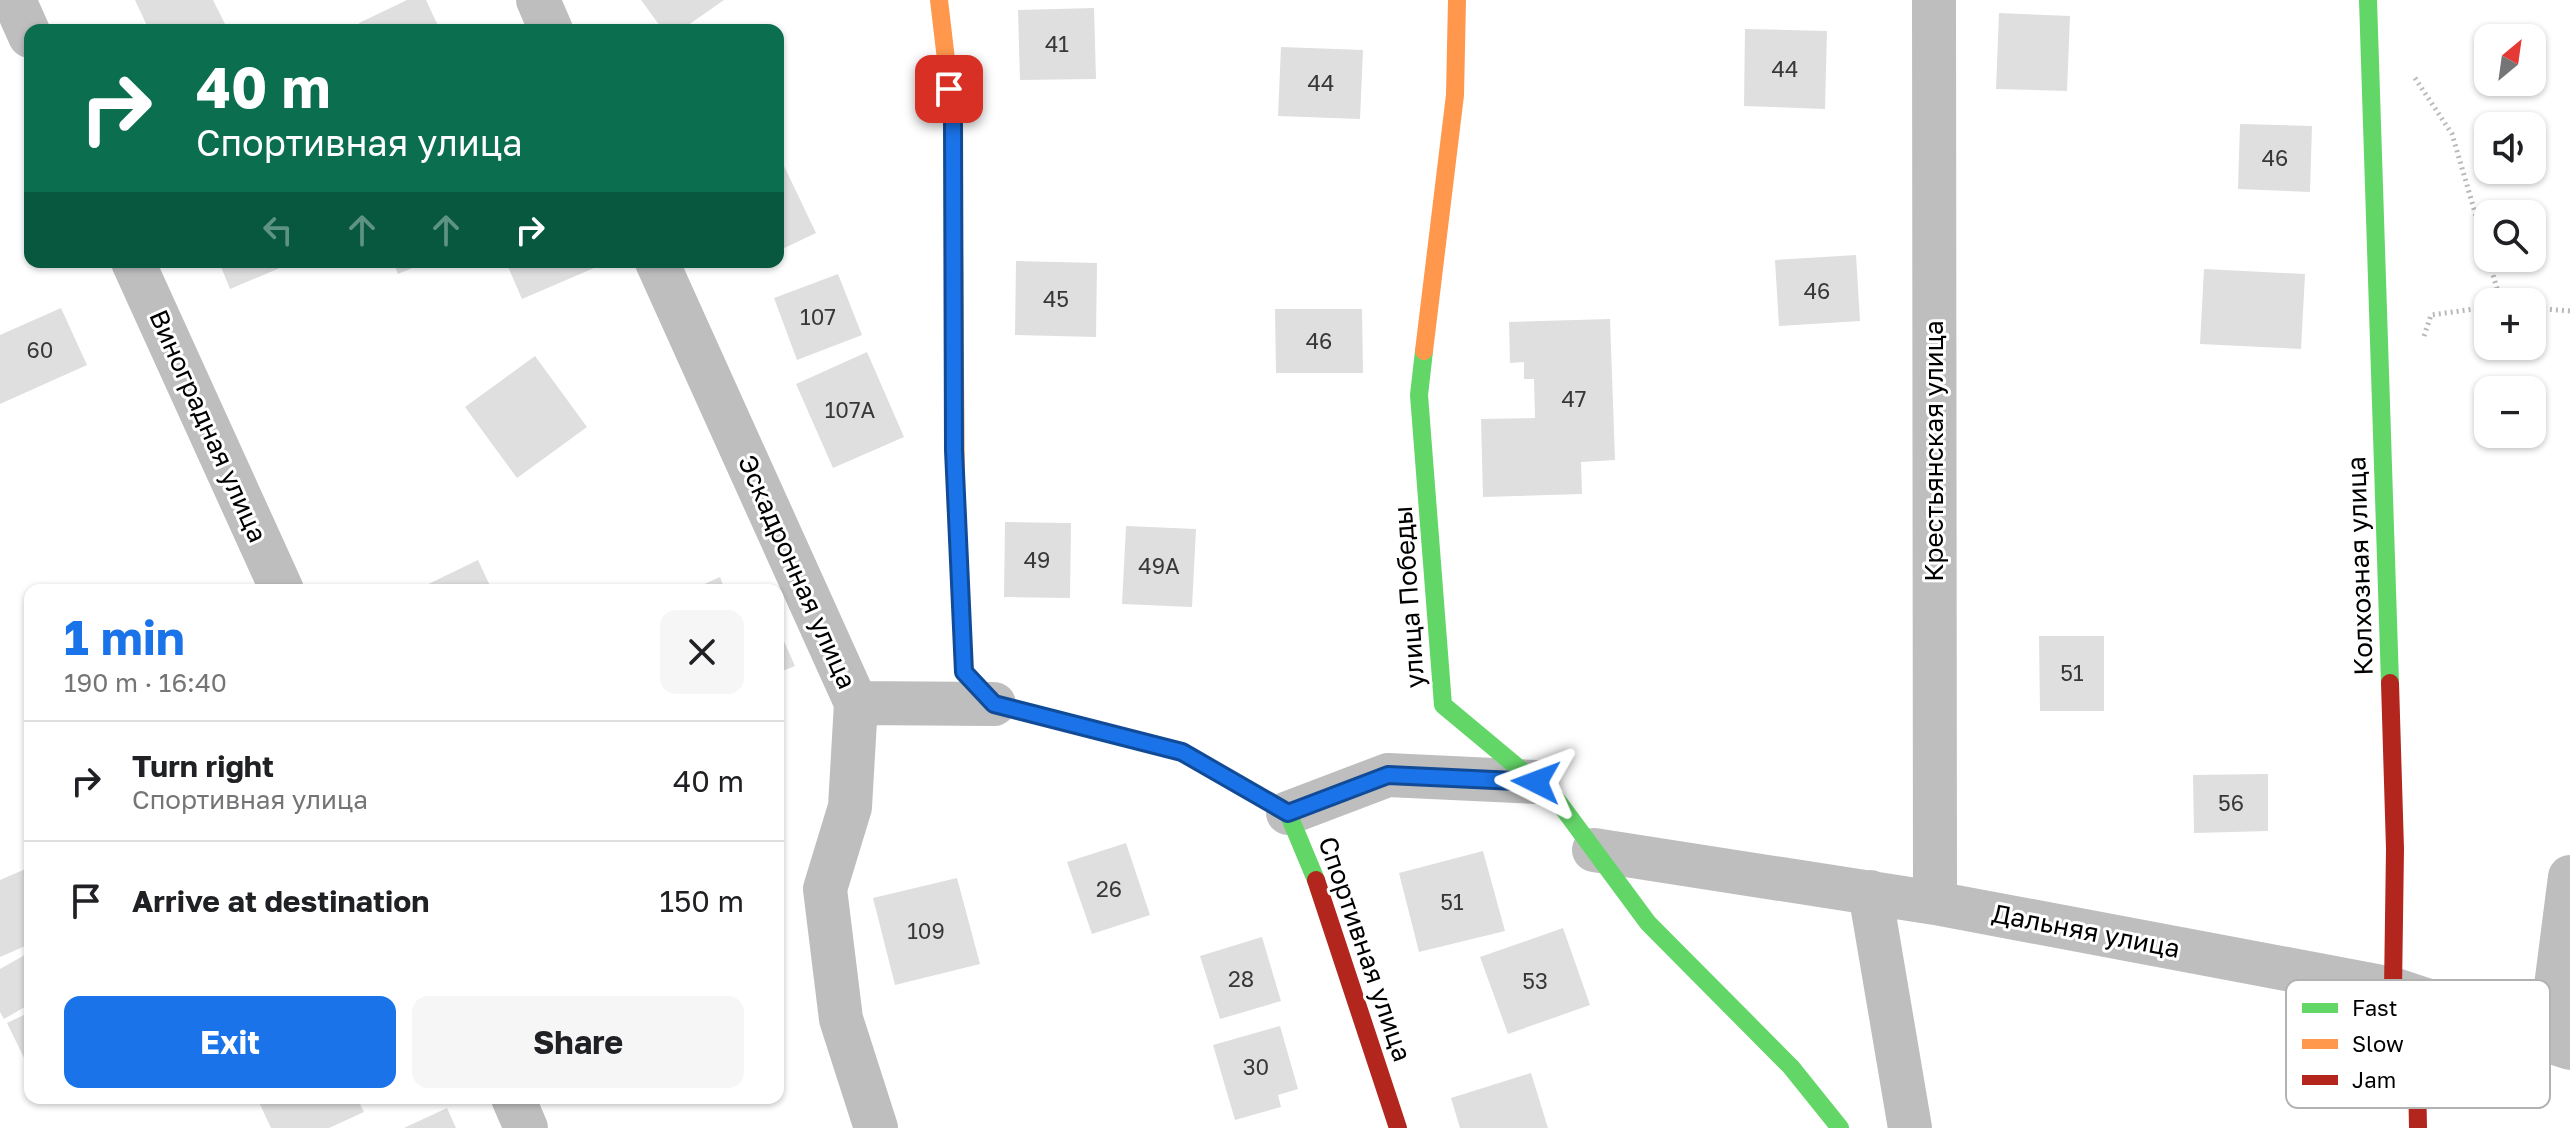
<!DOCTYPE html>
<meta charset="utf-8">
<style>
body{margin:0;font-family:"Golos Text",sans-serif;background:#f6f6f6;color:#202124;height:100vh;display:flex;flex-direction:column;font-size:30px;white-space:nowrap}
*{box-sizing:border-box;margin:0}
p{font-size:26px;color:#757577}
.icon{flex:none;width:44px;height:44px;fill:none;stroke:currentColor;stroke-width:2;stroke-linecap:round;stroke-linejoin:round}
.map{position:relative;flex:1;overflow:hidden}
.sheet{position:absolute;left:24px;top:584px;width:760px;height:520px;display:flex;flex-direction:column;background:#fff;border-radius:16px;box-shadow:0 2px 6px #0004}
.sheet>*{flex:none}
.hud{position:absolute;left:24px;top:24px;width:760px;height:244px;border-radius:16px;box-shadow:0 2px 6px #0004;background:#0b6e4f;color:#fff;overflow:hidden}
.needle{width:52px;rotate:29deg}
.buttons{position:absolute;left:2474px;top:24px;display:grid;gap:16px}
.buttons a{display:grid;place-items:center;width:72px;height:72px;border-radius:16px;background:#fff;box-shadow:0 2px 6px #0004;font-size:40px}
.pin{position:absolute;display:grid;place-items:center;width:68px;height:68px;color:#fff;margin:-34px;border-radius:16px;box-shadow:0 4px 12px #0006}
.me{position:absolute;width:88px;margin:-44px;rotate:273deg;stroke-linejoin:round;filter:drop-shadow(0 0 6px #0008)}
.turn{display:flex;align-items:center;gap:28px;height:168px;padding:0 40px;font-size:36px}
.turn .icon{width:104px;height:104px;stroke-width:2.5}
.turn b{display:block;font-size:56px;line-height:68px}
.lanes{display:flex;align-items:center;height:76px;padding:0 40px;background:#0003;justify-content:center;gap:40px;direction:ltr}
.lanes .off{opacity:.35}
.round{display:grid;place-items:center;flex:none;width:84px;height:84px;border-radius:16px;background:#f6f6f6}
.overview{display:flex;align-items:center;justify-content:space-between;height:136px;padding:0 40px}
h1{font-size:48px;font-weight:700;line-height:60px;color:#1a73e8}
.action{display:flex;gap:16px;margin-top:auto;padding:16px 40px}
.action a{flex:1;height:92px;border-radius:16px;background:#1a73e8;color:#fff;font-size:32px;font-weight:700;line-height:92px;text-align:center}
.action a+a{background:#f6f6f6;color:#202124}
ul{padding:0;list-style:none}
li{display:flex;align-items:center;gap:24px;height:120px;padding:0 40px;border-top:2px solid #e0e0e0}
li div{flex:1}
li b{display:block;font-size:30px}
li em{font-style:normal}
.map>svg:first-child{display:block}
.building{fill:#dfdfdf}
.lines{fill:none;stroke-linecap:round;stroke-linejoin:round}
.path{stroke:#b9b9b9;stroke-width:5;stroke-dasharray:2 4;stroke-linecap:butt}
.street{stroke:#bebebe;stroke-width:44}
.fast{stroke:#63d668;stroke-width:18}
.slow{stroke:#ff974d;stroke-width:18}
.jam{stroke:#b3261e;stroke-width:18}
.route-casing{stroke:#114b97;stroke-width:20}
.route{stroke:#1a73e8;stroke-width:14}
.labels{text-anchor:middle;stroke-width:6;stroke-linejoin:round;paint-order:stroke}
.number-label{font-size:22px;fill:#383838}
.street-label{font-size:26px;fill:#000;stroke:#fff}
.key{fill:#fff;stroke:#b2b2b2;stroke-width:2}
.key-label{font-size:22px;fill:#000}
</style>
<div class="map">
<svg width="2570" height="1128" viewBox="0 0 2570 1128">
<rect width="100%" height="100%" fill="#fff"/>
<path class="building" d="M135,0H213L228,30H149Z
M407,0H426L440,30H362L359,23Z
M641,0H724L681,30H663Z
M1094,8L1096,79L1020,80L1018,10Z
M1999,13L2070,16L2067,91L1996,89Z
M1745,29L1827,31L1825,109L1744,106Z
M1281,47L1363,50L1360,119L1278,116Z
M2240,124L2312,126L2310,192L2238,189Z
M784,166L816,233L778,251V169Z
M1856,255L1860,321L1779,326L1775,260Z
M1016,261L1097,263L1096,337L1015,335Z
M219,262H294L230,289Z
M393,262H427L398,274Z
M506,262H592L594,268L522,299Z
M2204,269L2305,274L2301,349L2200,344Z
M838,274L862,335L797,360L774,298Z
M61,308L87,365L0,404V335Z
M1275,309H1362L1363,373H1276Z
M1610,319L1615,460L1581,462L1582,494L1483,497L1481,419L1535,418L1534,379H1524V362L1510,363L1509,322Z
M867,352L904,437L833,468L796,384Z
M535,356L587,427L517,478L465,407Z
M1005,522L1071,523L1070,598L1004,597Z
M1126,526L1196,529L1192,607L1122,604Z
M478,560L492,590H416Z
M720,577L725,590H691Z
M778,628L795,666L778,673Z
M2039,636H2104V711H2040Z
M2268,774V831L2194,833L2193,775Z
M1126,843L1150,915L1092,934L1067,862Z
M1483,851L1505,931L1419,952L1399,873Z
M30,867V944L0,957V880Z
M957,878L980,964L895,985L873,898Z
M1563,928L1590,1005L1508,1034L1480,957Z
M1262,937L1281,1001L1220,1019L1200,956Z
M30,952V1004L4,1019L0,1012V969Z
M30,1012V1070L7,1023Z
M1280,1026L1298,1089L1278,1095L1281,1107L1235,1120L1213,1045Z
M1531,1073L1548,1128H1460L1451,1098Z
M257,1098H357L364,1112L329,1128H271Z
M447,1108L456,1128H404Z"/>
<g class="lines">
<path class="path" d="M2415,78L2452,134L2488,257
M2488,258L2501,302
M2532,308L2570,311
M2424,336L2431,315L2488,307"/>
<path class="street" d="M14,0L30,36
M538,0L551,30
M1934,0L1935,903
M133,262L282,590
M657,262L856,703L850,807L825,889L841,1019L876,1128
M856,703L994,704
M1288,813L1388,775L1536,782
M1594,850L1935,903L2393,989L2570,1048
M1870,892L1910,1128
M2549,1041L2570,877
M513,1098L526,1128"/>
<path class="fast" d="M2368,0L2390,683
M1424,351L1419,395L1443,705L1557,800L1648,923L1791,1067L1840,1128
M956,493L964,672L994,704L1182,752L1288,813L1316,880"/>
<path class="slow" d="M939,0L953,119L956,493
M1424,351L1455,95L1457,0"/>
<path class="jam" d="M2390,683L2395,849L2393,989L2417,1074L2418,1128
M1316,880L1398,1128"/>
</g>
<g class="lines">
<g class="route-casing">
<path id="route" d="M949,89L953,119L954,450L964,672L994,704L1182,752L1288,813L1388,775L1536,782"/>
</g>
<use href="#route" class="route"/>
</g>
<g class="labels">
<g class="number-label">
<text x="1057" y="52">41</text>
<text x="1785" y="77">44</text>
<text x="1321" y="91">44</text>
<text x="2275" y="166">46</text>
<text x="1817" y="299">46</text>
<text x="1056" y="307">45</text>
<text x="818" y="325">107</text>
<text x="1319" y="349">46</text>
<text x="40" y="358">60</text>
<text x="1574" y="407">47</text>
<text x="850" y="418">107А</text>
<text x="1037" y="568">49</text>
<text x="1159" y="574">49А</text>
<text x="2072" y="681">51</text>
<text x="2231" y="811">56</text>
<text x="1109" y="897">26</text>
<text x="1452" y="910">51</text>
<text x="926" y="939">109</text>
<text x="1241" y="987">28</text>
<text x="1535" y="989">53</text>
<text x="1256" y="1075">30</text>
</g>
<g class="street-label">
<text transform="translate(208 426) rotate(66)" y="9">Виноградная улица</text>
<text transform="translate(1934 451) rotate(-90)" y="9">Крестьянская улица</text>
<text transform="translate(2360 566) rotate(-92)" y="9">Колхозная улица</text>
<text transform="translate(797 572) rotate(66)" y="9">Эскадронная улица</text>
<text transform="translate(1409 597) rotate(-94)" y="9">улица Победы</text>
<text transform="translate(2086 931) rotate(11)" y="9">Дальняя улица</text>
<text transform="translate(1365 949) rotate(71)" y="9">Спортивная улица</text>
</g>
</g>
<rect x="2286" y="980" width="264" height="128" rx="12" class="key"/>
<rect x="2302" y="1003" width="36" height="10" fill="#63d668"/>
<rect x="2302" y="1039" width="36" height="10" fill="#ff974d"/>
<rect x="2302" y="1075" width="36" height="10" fill="#b3261e"/>
<g class="key-label">
<text x="2352" y="1016">Fast</text>
<text x="2352" y="1052">Slow</text>
<text x="2352" y="1088">Jam</text>
</g>
</svg>
<div class="buttons">
<a><svg class="needle" viewBox="-14 -14 28 28"><path d="M0-13l5 13h-10z" fill="#e53935"/><path d="M0 13l5-13h-10z" fill="#757577"/></svg></a>
<a><svg class="icon" aria-label="sound" viewBox="0 0 24 24"><path d="M4 9h4l5-4v14l-5-4H4zM17 9q2 3 0 6"/></svg></a>
<a><svg class="icon" aria-label="search" viewBox="0 0 24 24"><circle cx="10" cy="10" r="6"/><path d="M15 15l6 6"/></svg></a>
<a>+</a>
<a>−</a>
</div>
<div class="pin" style="left:949px;top:89px;background:#d93025"><svg class="icon" aria-label="arrive" viewBox="0 0 24 24"><path d="M6 21V4h12l-3 4 3 4H6"/></svg></div>
<svg class="me" style="left:1536px;top:782px" viewBox="-20 -20 40 40"><path d="M0-17L14 15 0 8-14 15z" fill="#1a73e8" stroke="#fff" stroke-width="4"/></svg>
<div class="hud">
<div class="turn"><svg class="icon" aria-label="right" viewBox="0 0 24 24"><path d="M7 20v-9h11M14 6l5 5-5 5"/></svg><div><b>40 m</b>Спортивная улица</div></div>
<div class="lanes"><svg class="icon off" aria-label="left" viewBox="0 0 24 24"><path d="M17 20v-9H6M10 6l-5 5 5 5"/></svg><svg class="icon off" aria-label="ahead" viewBox="0 0 24 24"><path d="M12 20V5M6 11l6-6 6 6"/></svg><svg class="icon off" aria-label="ahead" viewBox="0 0 24 24"><path d="M12 20V5M6 11l6-6 6 6"/></svg><svg class="icon" aria-label="right" viewBox="0 0 24 24"><path d="M7 20v-9h11M14 6l5 5-5 5"/></svg></div>
</div>
<section class="sheet">
<div class="overview"><div><h1>1 min</h1><p>190 m · 16:40</p></div><a class="round"><svg class="icon" aria-label="close" viewBox="0 0 24 24"><path d="M6 6l12 12M18 6L6 18"/></svg></a></div>
<ul>
<li><svg class="icon" aria-label="right" viewBox="0 0 24 24"><path d="M7 20v-9h11M14 6l5 5-5 5"/></svg><div><b>Turn right</b><p>Спортивная улица</p></div><em>40 m</em></li>
<li><svg class="icon" aria-label="arrive" viewBox="0 0 24 24"><path d="M6 21V4h12l-3 4 3 4H6"/></svg><div><b>Arrive at destination</b></div><em>150 m</em></li>
</ul>
<div class="action"><a>Exit</a><a>Share</a></div>
</section>
</div>
